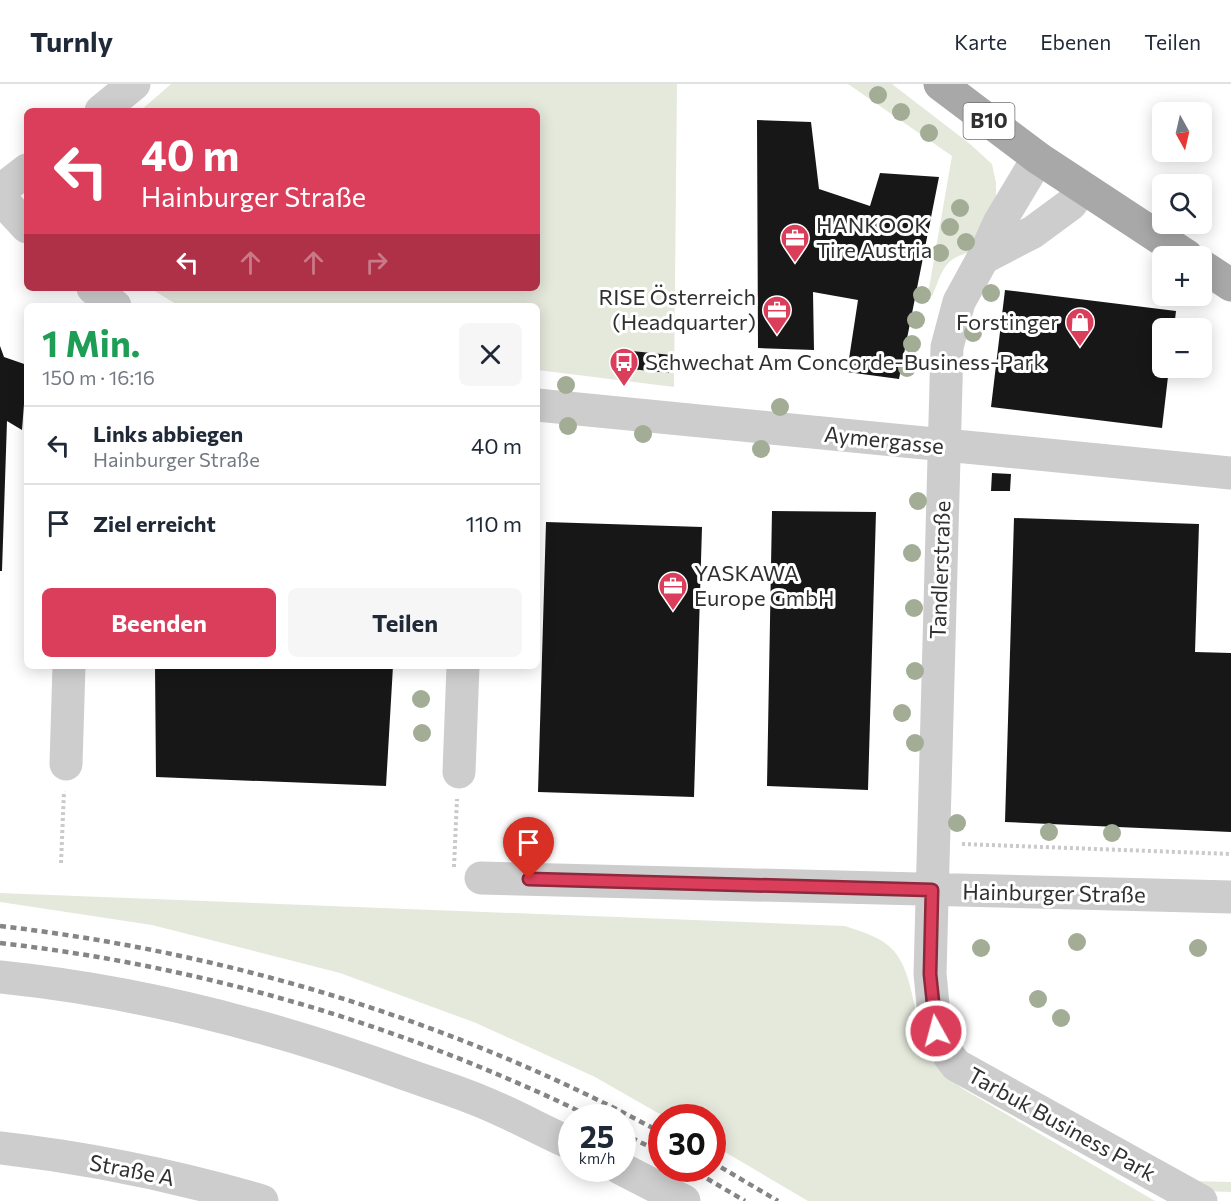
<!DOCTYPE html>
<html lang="de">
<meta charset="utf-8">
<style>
body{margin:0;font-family:Commissioner,sans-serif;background:#f6f6f7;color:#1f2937;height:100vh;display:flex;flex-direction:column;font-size:22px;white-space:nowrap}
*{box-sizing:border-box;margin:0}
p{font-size:20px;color:#747a83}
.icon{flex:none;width:33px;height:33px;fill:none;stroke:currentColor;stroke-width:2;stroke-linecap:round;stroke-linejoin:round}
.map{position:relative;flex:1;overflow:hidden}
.drawer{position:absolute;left:24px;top:219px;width:516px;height:366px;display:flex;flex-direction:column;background:#fff;border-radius:9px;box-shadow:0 3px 15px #0003}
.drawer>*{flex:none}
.banner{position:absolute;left:24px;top:24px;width:516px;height:183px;border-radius:9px;box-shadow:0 3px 15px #0003;background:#db3e5b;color:#fff;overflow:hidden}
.needle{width:39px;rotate:172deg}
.tools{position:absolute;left:1152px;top:18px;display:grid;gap:12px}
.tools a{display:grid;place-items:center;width:60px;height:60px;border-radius:9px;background:#fff;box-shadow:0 3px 15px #0003;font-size:30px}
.speed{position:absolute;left:558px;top:1020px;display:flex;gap:12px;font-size:30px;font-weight:700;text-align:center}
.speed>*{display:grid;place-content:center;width:78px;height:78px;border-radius:50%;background:#fff;box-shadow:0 3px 15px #0003;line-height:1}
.speed small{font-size:15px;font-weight:400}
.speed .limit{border:9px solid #d22;background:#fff;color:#111}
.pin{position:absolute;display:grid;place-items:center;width:51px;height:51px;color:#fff;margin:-62px -26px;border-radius:50% 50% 50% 0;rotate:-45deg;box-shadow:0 0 6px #0007}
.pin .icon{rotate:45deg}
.me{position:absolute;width:66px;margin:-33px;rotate:353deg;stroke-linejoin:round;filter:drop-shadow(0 0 4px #0008)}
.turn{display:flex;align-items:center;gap:21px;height:126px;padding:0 18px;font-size:27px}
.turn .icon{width:78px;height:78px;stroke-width:2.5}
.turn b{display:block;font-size:42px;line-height:51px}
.lanes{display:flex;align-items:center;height:57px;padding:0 18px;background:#0003;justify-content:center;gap:30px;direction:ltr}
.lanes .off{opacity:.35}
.round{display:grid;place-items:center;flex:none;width:63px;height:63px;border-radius:9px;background:#f6f6f7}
.headline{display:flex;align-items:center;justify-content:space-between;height:102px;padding:0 18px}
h1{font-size:36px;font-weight:700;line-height:45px;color:#1e9e55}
.primary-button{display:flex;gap:12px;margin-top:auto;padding:12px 18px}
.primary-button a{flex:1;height:69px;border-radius:9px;background:#db3e5b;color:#fff;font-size:24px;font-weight:700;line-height:69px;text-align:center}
.primary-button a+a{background:#f6f6f7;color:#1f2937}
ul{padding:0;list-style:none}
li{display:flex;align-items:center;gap:18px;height:78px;padding:0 18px;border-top:2px solid #e0e1e3}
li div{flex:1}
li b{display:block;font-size:22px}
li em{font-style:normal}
header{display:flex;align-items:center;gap:36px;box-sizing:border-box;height:84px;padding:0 30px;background:#fff;border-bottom:2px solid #e0e1e3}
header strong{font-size:28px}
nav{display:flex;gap:33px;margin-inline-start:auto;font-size:21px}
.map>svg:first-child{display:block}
.green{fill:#e5e9dc}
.building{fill:#171717}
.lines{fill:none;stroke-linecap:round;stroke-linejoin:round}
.path{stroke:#cacaca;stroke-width:4;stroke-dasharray:3 3;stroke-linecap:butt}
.minor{stroke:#cdcdcd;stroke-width:33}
.major{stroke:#a8a8a8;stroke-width:33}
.rail{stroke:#858585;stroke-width:4.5;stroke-dasharray:6 4.5;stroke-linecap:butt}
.tree{fill:#a3ad96}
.route-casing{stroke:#8e283b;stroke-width:15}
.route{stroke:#db3e5b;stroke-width:10}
.labels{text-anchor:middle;stroke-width:6;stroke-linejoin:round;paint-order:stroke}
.shield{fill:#fff;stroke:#6e6e6e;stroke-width:1.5}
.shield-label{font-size:21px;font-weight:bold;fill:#303030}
.poi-label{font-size:22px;fill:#303030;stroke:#fff;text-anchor:start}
.street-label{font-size:22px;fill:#303030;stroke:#fff}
</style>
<header>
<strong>Turnly</strong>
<nav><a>Karte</a><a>Ebenen</a><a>Teilen</a></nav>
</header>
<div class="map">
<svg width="1231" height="1117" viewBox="0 0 1231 1117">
<rect width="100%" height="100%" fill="#fff"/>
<path class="green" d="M171,0H677L674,303L537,286V222H179L150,204H537V27H140Z
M848,0H892L970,60L992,80L996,99V117L971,168C942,175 943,188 932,212L928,210L952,72Z
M0,809L845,842C862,848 882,853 894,867C904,879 909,896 912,910C922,956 923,975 963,1005L1155,1117H808L713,1061L712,1034L665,1033L595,993L476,939L340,889L152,841L0,818Z
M1196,1097L1231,1098V1108L1202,1107Z"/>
<path class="building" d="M757,36L811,38L819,105L870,122L880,89L939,93L899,295L847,288L858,216L813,208L814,266L758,264Z
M1005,206L1176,227L1174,244H1162V284H1169L1162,344L991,323Z
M0,262L4,273L27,281L22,346L7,337L2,487H0Z
M632,267L671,271L669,289L631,285Z
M992,389L1011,390L1010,407H991Z
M772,427L876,428L868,706L767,702Z
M1014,434L1199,440L1195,568L1231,569V748L1005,738Z
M546,438L702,443L694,713L538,708Z
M155,582H393L386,702L156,693Z"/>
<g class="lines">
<path class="path" d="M962,760L1231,770
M61,779L64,707
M454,783L457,715"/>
<path class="minor" d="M101,27L134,0
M1038,74L999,139L983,174L959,218L947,263L930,890C934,925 932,953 956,981L1201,1117
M0,107L27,86
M0,114L27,143
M983,174L1033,148L1071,120L1082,104
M93,204L115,222
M537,321L1231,389
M66,680L69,582
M459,688L463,582
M481,794L1231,813
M0,893C139,907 277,943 408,991C433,1000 460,1008 485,1019C514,1031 543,1047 572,1060
M0,1064C89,1074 176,1092 262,1117
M620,1084L684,1117"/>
<path class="major" d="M940,0L1038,74L1187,172
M1202,182L1231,201"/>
<path class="rail" d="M0,842C231,869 457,938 662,1049
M0,859C165,878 327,920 480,983C518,999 556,1015 592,1034
M622,1049L662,1069
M712,1078L778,1117
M689,1084L745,1117"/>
</g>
<g class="tree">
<circle cx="878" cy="11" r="9"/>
<circle cx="901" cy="28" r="9"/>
<circle cx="929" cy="49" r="9"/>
<circle cx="960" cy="124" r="9"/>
<circle cx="950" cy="143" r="9"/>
<circle cx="966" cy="158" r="9"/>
<circle cx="940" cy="169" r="9"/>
<circle cx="991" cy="209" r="9"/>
<circle cx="922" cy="211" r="9"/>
<circle cx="916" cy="236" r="9"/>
<circle cx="973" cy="249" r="9"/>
<circle cx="912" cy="260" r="9"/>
<circle cx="907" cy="284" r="9"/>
<circle cx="566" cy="301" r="9"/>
<circle cx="780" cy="323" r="9"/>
<circle cx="568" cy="342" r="9"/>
<circle cx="643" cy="350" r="9"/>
<circle cx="761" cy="365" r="9"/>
<circle cx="918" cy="417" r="9"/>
<circle cx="912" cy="469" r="9"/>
<circle cx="914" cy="524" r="9"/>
<circle cx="915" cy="587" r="9"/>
<circle cx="421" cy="615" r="9"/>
<circle cx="902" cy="629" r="9"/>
<circle cx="422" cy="649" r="9"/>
<circle cx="915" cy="659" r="9"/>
<circle cx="957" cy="739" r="9"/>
<circle cx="1049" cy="748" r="9"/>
<circle cx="1112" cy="749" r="9"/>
<circle cx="1077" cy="858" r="9"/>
<circle cx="981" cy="864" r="9"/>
<circle cx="1198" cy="864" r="9"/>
<circle cx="1038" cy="915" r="9"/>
<circle cx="1061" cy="934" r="9"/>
</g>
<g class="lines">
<g class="route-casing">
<path id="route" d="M529,795L932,806L930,890L936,947"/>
</g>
<use href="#route" class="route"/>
</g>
<defs>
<g id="office-pin" transform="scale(1.5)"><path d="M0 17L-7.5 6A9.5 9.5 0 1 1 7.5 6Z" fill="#db3e5b" stroke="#fff"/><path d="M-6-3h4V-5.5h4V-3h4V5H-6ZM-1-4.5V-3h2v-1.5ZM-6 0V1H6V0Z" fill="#fff"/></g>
<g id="shop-pin" transform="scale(1.5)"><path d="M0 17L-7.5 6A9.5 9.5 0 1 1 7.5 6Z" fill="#db3e5b" stroke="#fff"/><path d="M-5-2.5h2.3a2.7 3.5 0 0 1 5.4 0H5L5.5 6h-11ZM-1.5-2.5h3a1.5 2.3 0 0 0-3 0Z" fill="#fff"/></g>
<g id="bus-pin" transform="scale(1.5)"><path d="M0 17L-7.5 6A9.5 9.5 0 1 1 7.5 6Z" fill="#db3e5b" stroke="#fff"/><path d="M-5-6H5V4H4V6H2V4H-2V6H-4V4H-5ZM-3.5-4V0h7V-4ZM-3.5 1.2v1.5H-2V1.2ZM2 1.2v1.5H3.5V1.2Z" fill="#fff"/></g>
</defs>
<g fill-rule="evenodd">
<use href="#office-pin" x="795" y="154"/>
<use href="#office-pin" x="777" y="226"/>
<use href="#shop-pin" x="1080" y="238"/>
<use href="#bus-pin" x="624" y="278"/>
<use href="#office-pin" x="673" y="502"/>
</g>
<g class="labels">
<rect class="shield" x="963.5" y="19" width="51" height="36" rx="4.5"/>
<g class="shield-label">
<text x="989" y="44">B10</text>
</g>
<g class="poi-label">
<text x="816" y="149">HANKOOK<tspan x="816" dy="25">Tire Austria</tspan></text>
<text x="756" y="221" text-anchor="end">RISE Österreich<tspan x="756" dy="25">(Headquarter)</tspan></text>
<text x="1059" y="246" text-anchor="end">Forstinger</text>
<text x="645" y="286">Schwechat Am Concorde-Business-Park</text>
<text x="694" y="497">YASKAWA<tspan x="694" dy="25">Europe GmbH</tspan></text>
</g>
<g class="street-label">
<text transform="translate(884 356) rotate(6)" y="8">Aymergasse</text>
<text transform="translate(940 486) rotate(-88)" y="8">Tandlerstraße</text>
<text transform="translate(1054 809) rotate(1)" y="8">Hainburger Straße</text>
<text transform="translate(1062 1040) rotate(29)" y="8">Tarbuk Business Park</text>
<text transform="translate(132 1086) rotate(11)" y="8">Straße A</text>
</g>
</g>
</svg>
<div class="tools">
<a><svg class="needle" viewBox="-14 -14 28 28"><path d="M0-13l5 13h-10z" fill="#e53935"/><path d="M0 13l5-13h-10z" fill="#747a83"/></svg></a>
<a><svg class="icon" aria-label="search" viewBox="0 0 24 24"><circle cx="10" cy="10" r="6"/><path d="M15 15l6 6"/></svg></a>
<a>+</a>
<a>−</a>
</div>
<div class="speed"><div>25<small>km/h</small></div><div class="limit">30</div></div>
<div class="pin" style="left:529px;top:795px;background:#d93025"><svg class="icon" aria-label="arrive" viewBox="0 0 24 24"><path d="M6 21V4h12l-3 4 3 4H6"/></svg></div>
<svg class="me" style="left:936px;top:947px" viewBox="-20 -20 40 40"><circle r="17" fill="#db3e5b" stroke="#fff" stroke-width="3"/><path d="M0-11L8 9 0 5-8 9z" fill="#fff"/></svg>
<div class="banner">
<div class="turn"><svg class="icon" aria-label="left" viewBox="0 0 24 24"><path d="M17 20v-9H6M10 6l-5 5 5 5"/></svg><div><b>40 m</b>Hainburger Straße</div></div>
<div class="lanes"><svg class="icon" aria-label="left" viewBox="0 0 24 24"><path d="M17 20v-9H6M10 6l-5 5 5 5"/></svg><svg class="icon off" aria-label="ahead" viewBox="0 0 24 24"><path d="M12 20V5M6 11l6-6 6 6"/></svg><svg class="icon off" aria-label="ahead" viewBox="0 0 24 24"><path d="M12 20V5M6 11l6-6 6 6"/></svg><svg class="icon off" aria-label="right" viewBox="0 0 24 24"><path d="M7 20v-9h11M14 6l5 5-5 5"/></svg></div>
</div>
<section class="drawer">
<div class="headline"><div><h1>1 Min.</h1><p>150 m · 16:16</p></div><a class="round"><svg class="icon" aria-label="close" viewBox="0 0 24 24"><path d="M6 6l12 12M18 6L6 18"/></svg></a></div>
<ul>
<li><svg class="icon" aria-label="left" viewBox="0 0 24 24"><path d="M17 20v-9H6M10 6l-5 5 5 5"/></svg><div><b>Links abbiegen</b><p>Hainburger Straße</p></div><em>40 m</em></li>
<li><svg class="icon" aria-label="arrive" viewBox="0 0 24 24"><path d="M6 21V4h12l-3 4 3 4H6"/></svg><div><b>Ziel erreicht</b></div><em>110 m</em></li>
</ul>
<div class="primary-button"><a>Beenden</a><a>Teilen</a></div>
</section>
</div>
